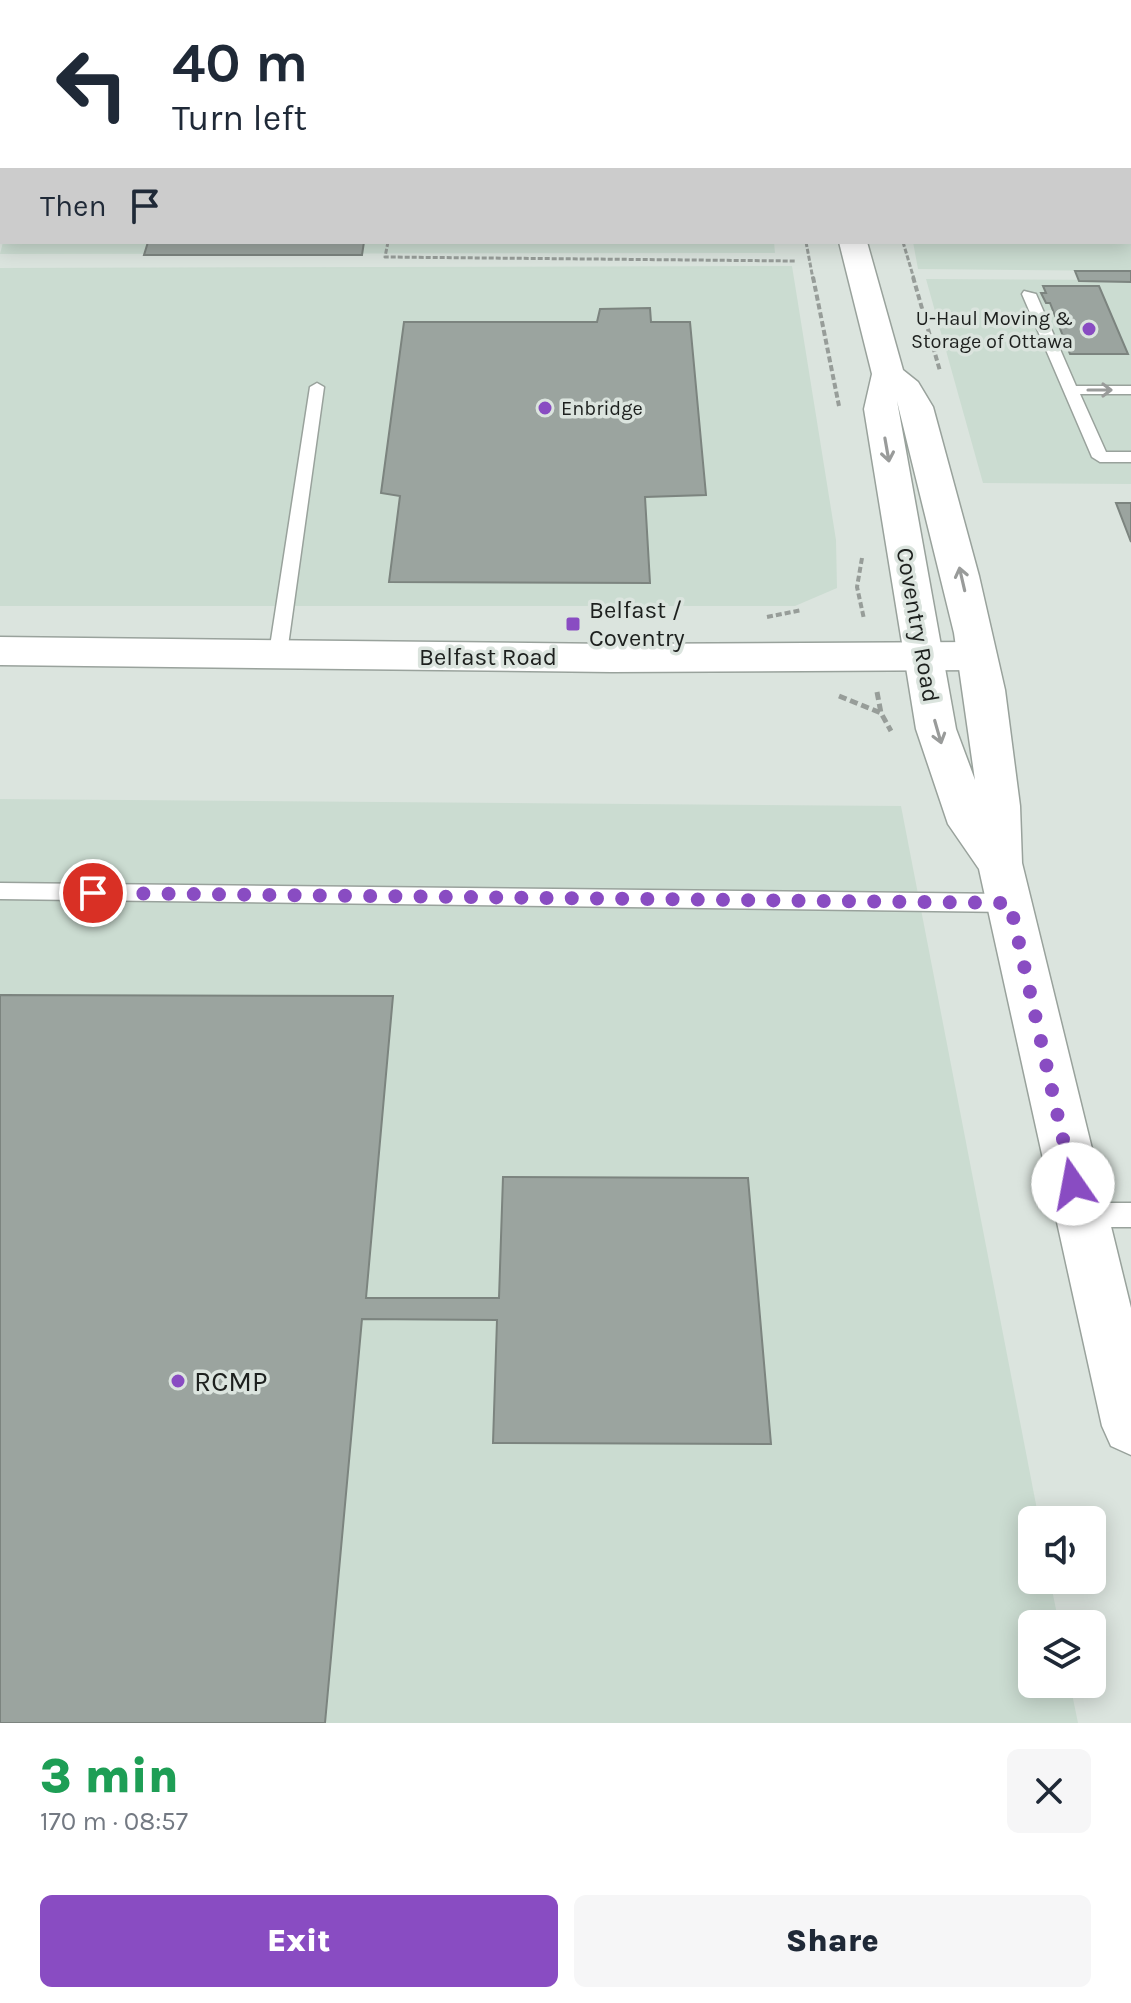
<!DOCTYPE html>
<meta charset="utf-8">
<style>
body{margin:0;font-family:Karla,sans-serif;background:#f6f6f7;color:#1f2937;height:100vh;display:flex;flex-direction:column;font-size:30px;white-space:nowrap}
*{box-sizing:border-box;margin:0}
p{font-size:26px;color:#747a83}
.icon{flex:none;width:44px;height:44px;fill:none;stroke:currentColor;stroke-width:2;stroke-linecap:round;stroke-linejoin:round}
.map{position:relative;height:1723px;overflow:hidden}
.details{display:flex;flex-direction:column;background:#fff;flex:1}
.details>*{flex:none}
.top-card{position:absolute;left:0px;top:0px;width:1132px;height:244px;box-shadow:0 4px 20px #0003;background:#fff;color:#1f2937;overflow:hidden}
.tools{position:absolute;left:1018px;top:1506px;display:grid;gap:16px}
.tools a{display:grid;place-items:center;width:88px;height:88px;border-radius:12px;background:#fff;box-shadow:0 4px 20px #0003;font-size:40px}
.pin{position:absolute;display:grid;place-items:center;width:68px;height:68px;color:#fff;margin:-34px;border:4px solid #fff;border-radius:50%;box-shadow:0 2px 8px #0007}
.me{position:absolute;width:88px;margin:-44px;rotate:348deg;stroke-linejoin:round;filter:drop-shadow(0 0 6px #0008)}
.turn{display:flex;align-items:center;gap:28px;height:168px;padding:0 40px;font-size:36px}
.turn .icon{width:104px;height:104px;stroke-width:2.5}
.turn b{display:block;font-size:56px;line-height:68px}
.then{display:flex;align-items:center;height:76px;padding:0 40px;background:#0003;gap:16px;font-size:30px}
.round{display:grid;place-items:center;flex:none;width:84px;height:84px;border-radius:12px;background:#f6f6f7}
.head{display:flex;align-items:center;justify-content:space-between;height:136px;padding:0 40px}
h1{font-size:48px;font-weight:800;line-height:60px;color:#1e9e55}
.cta{display:flex;gap:16px;margin-top:auto;padding:16px 40px}
.cta a{flex:1;height:92px;border-radius:12px;background:#894cc2;color:#fff;font-size:32px;font-weight:800;line-height:92px;text-align:center}
.cta a+a{background:#f6f6f7;color:#1f2937}
.map>svg:first-child{display:block}
.built{fill:#cbdcd1}
.building{fill:#9ba49f;stroke:#7c847f;stroke-width:2}
.lines{fill:none;stroke-linecap:round;stroke-linejoin:round}
.service-casing{stroke:#99a29c;stroke-width:3}
.tertiary-casing{stroke:#99a29c;stroke-width:3}
.secondary-casing{stroke:#99a29c;stroke-width:3}
.motorway-casing{stroke:#99a29c;stroke-width:3}
.path-far2{stroke:#979d99;stroke-width:3;stroke-dasharray:5 2;stroke-linecap:butt}
.path-far1{stroke:#979d99;stroke-width:4;stroke-dasharray:6 3;stroke-linecap:butt}
.path{stroke:#979d99;stroke-width:5;stroke-dasharray:8 4;stroke-linecap:butt}
.service{fill:#fff;fill-rule:evenodd}
.tertiary{fill:#fff;fill-rule:evenodd}
.secondary{fill:#fff;fill-rule:evenodd}
.motorway{fill:#fff;fill-rule:evenodd}
.oneway{stroke:#999b9a}
.route{stroke:#894cc2;stroke-width:14;stroke-dasharray:0 25.2}
.poi-dot{fill:#894cc2;stroke:#dbe4de;stroke-width:3}
.labels{text-anchor:middle;stroke-width:7;stroke-linejoin:round;paint-order:stroke}
.far-poi-label{font-size:20px;fill:#1d201e;stroke:#dbe4de;text-anchor:end}
.poi-label{font-size:24px;fill:#1d201e;stroke:#dbe4de;text-anchor:start}
.street-label{font-size:24px;fill:#1d201e;stroke:#dbe4de}
.near-poi-label{font-size:28px;fill:#1d201e;stroke:#dbe4de;text-anchor:start}
</style>
<div class="map">
<svg width="1131" height="1723" viewBox="0 0 1131 1723">
<rect width="100%" height="100%" fill="#dbe4de"/>
<path class="built" d="M107,0H736V2H106Z
M1131,12V271L918,269L913,242H1130Z
M3,242H774L775,253L0,254Z
M792,266L836,540L837,588L795,606H0V268Z
M926,279L1131,280V484L983,483Z
M0,799L901,806L1039,1520H1032V1580H1050L1059,1624H1032V1684H1070L1078,1723H0Z"/>
<path class="building" d="M176,0H406L176,2Z
M148,242H364L362,255H144Z
M1075,271H1131V282L1079,281Z
M1043,286H1099L1128,354H1070L1050,303H1046L1041,293H1046Z
M650,308L651,322H690L706,495L645,497L650,583L389,582L400,496L381,493L404,322H597L600,309Z
M1116,503H1131V542Z
M0,995L393,996L366,1298H499L503,1177L748,1178L771,1444L493,1443L497,1320L362,1319L325,1723H0Z"/>
<g class="lines">
<g class="service-casing">
<path id="service" d="M448,0H465L466,2H449Z
M592,0H602V2H592Z
M1024,291L1036,294L1076,386H1131V394H1080L1106,452H1131V462H1100L1092,457L1022,294Z
M317,383L324,387L287,653L278,659L269,653L310,387Z
M0,883L1010,894L1017,897L1020,903L1017,909L1010,912L0,899Z
M1084,1203H1131V1227H1084L1076,1223L1072,1215L1076,1207Z"/>
</g>
<g class="tertiary-casing">
<path id="tertiary" d="M1120,0H1131V9L1130,2H1119Z
M0,637L612,644L976,642L990,646L995,656L990,666L976,670L612,672L0,665Z"/>
</g>
<g class="secondary-casing">
<path id="secondary" d="M765,0H787L788,2H766Z
M802,0H824V2H802Z
M839,242H867L903,370L918,382L933,407L979,576L1005,690L1020,806L1022,863L1131,1308V1455L1111,1446L1102,1426L979,869L948,824L916,729L864,409L872,374ZM897,401L954,633L975,780L956,729Z"/>
</g>
<g class="motorway-casing">
<path id="motorway" d="M0,25H2L0,43Z"/>
</g>
<path class="path-far2" d="M388,242L385,257L795,261
M806,242L813,279
M903,242L914,279"/>
<path class="path-far1" d="M813,277L839,406
M913,277L940,371
M862,558L857,587L864,619
M767,617L802,610"/>
<path class="path" d="M877,692L881,713
M839,696L881,713L891,731"/>
<use href="#service" class="service"/>
<use href="#tertiary" class="tertiary"/>
<use href="#secondary" class="secondary"/>
<use href="#motorway" class="motorway"/>
</g>
<defs><path id="oneway-shaft" d="M-6 0H5M1.5-3L5.5 0L1.5 3" fill="none" stroke-width="1.6" stroke-linecap="round" stroke-linejoin="round" transform="scale(2)"/></defs>
<g class="oneway">
<use href="#oneway-shaft" transform="translate(1100 390)"/>
<use href="#oneway-shaft" transform="translate(887 450) rotate(80)"/>
<use href="#oneway-shaft" transform="translate(962 579) rotate(-103)"/>
<use href="#oneway-shaft" transform="translate(938 732) rotate(74)"/>
</g>
<g class="lines">
<path class="route" d="M93,893L1010,903L1073,1184"/>
</g>
<g class="poi-dot">
<circle cx="1089" cy="329" r="8"/>
<circle cx="545" cy="408" r="8"/>
<rect x="565" y="616" width="16" height="16" rx="4"/>
<circle cx="178" cy="1381" r="8"/>
</g>
<g class="labels">
<g class="far-poi-label">
<text x="1073" y="325">U-Haul Moving &amp;<tspan x="1073" dy="23">Storage of Ottawa</tspan></text>
<text x="561" y="415" text-anchor="start">Enbridge</text>
</g>
<g class="poi-label">
<text x="589" y="618">Belfast /<tspan x="589" dy="28">Coventry</tspan></text>
</g>
<g class="street-label">
<text transform="translate(918 625) rotate(80)" y="8">Coventry Road</text>
<text x="488" y="665">Belfast Road</text>
</g>
<g class="near-poi-label">
<text x="194" y="1391">RCMP</text>
</g>
</g>
</svg>
<div class="tools">
<a><svg class="icon" aria-label="sound" viewBox="0 0 24 24"><path d="M4 9h4l5-4v14l-5-4H4zM17 9q2 3 0 6"/></svg></a>
<a><svg class="icon" aria-label="layers" viewBox="0 0 24 24"><path d="M12 4l9 5-9 5-9-5zM3 14l9 5 9-5"/></svg></a>
</div>
<div class="pin" style="left:93px;top:893px;background:#d93025"><svg class="icon" aria-label="arrive" viewBox="0 0 24 24"><path d="M6 21V4h12l-3 4 3 4H6"/></svg></div>
<svg class="me" style="left:1073px;top:1184px" viewBox="-20 -20 40 40"><circle r="19" fill="#fff"/><path d="M0-13L10 11 0 6-10 11z" fill="#894cc2"/></svg>
<div class="top-card">
<div class="turn"><svg class="icon" aria-label="left" viewBox="0 0 24 24"><path d="M17 20v-9H6M10 6l-5 5 5 5"/></svg><div><b>40 m</b>Turn left</div></div>
<div class="then">Then<svg class="icon" aria-label="arrive" viewBox="0 0 24 24"><path d="M6 21V4h12l-3 4 3 4H6"/></svg></div>
</div>
</div>
<section class="details">
<div class="head"><div><h1>3 min</h1><p>170 m · 08:57</p></div><a class="round"><svg class="icon" aria-label="close" viewBox="0 0 24 24"><path d="M6 6l12 12M18 6L6 18"/></svg></a></div>
<div class="cta"><a>Exit</a><a>Share</a></div>
</section>
